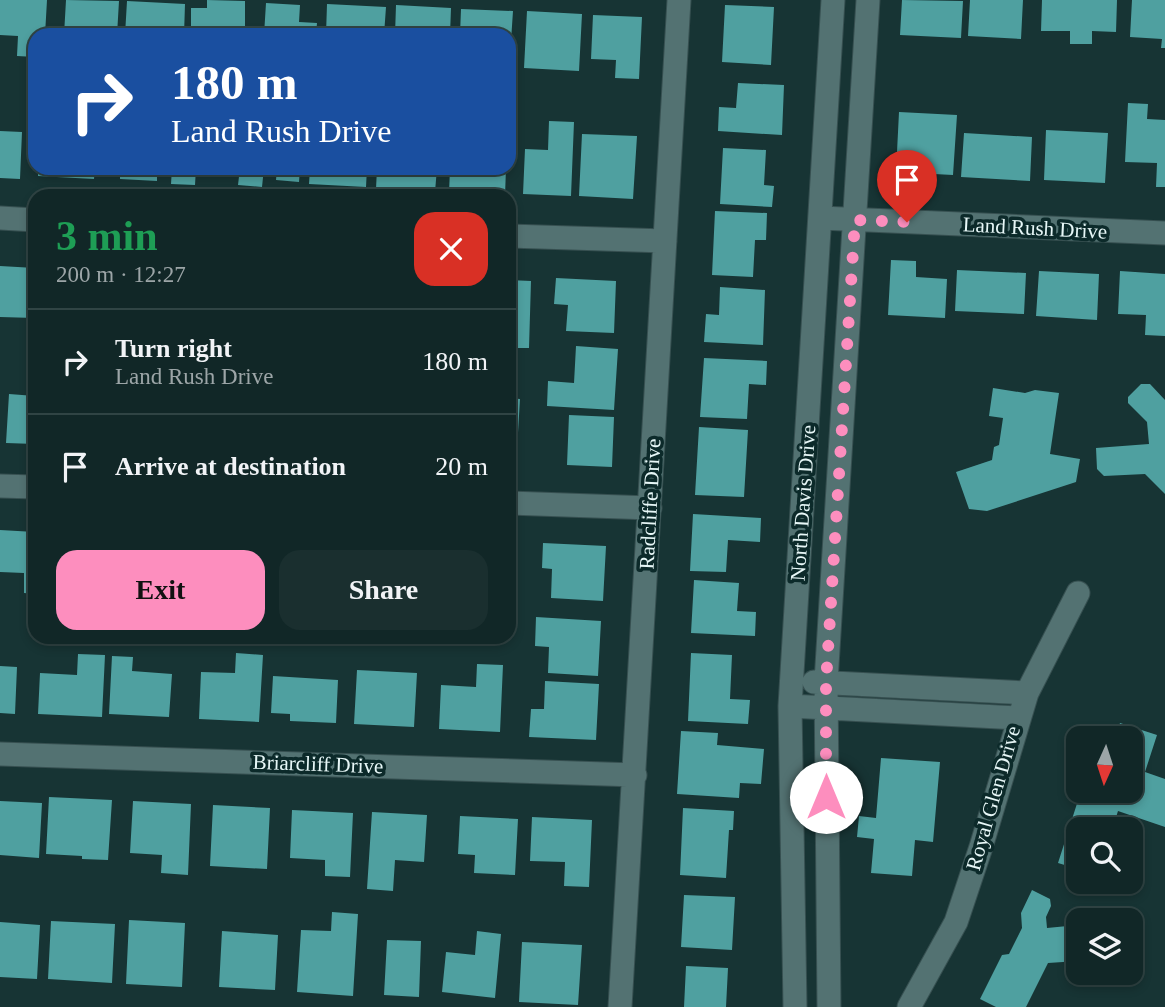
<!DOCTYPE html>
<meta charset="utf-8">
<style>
body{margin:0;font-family:Georgia,serif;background:#1a2f2f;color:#f1f3f6;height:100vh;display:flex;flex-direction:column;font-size:26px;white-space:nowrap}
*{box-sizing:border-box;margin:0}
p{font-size:23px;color:#9ca5a7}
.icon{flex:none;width:38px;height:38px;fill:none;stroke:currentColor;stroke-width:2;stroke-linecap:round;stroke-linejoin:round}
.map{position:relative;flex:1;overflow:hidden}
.sheet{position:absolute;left:28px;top:189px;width:488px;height:455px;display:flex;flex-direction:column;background:#112727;border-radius:21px;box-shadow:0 4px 10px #0003,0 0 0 2px #304444}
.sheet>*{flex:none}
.hud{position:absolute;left:28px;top:28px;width:488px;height:147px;border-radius:21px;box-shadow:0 4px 10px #0003,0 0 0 2px #304444;background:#1a4fa0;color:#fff;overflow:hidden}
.needle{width:46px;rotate:183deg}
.tools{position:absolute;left:1066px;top:726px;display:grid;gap:14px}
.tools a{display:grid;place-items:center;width:77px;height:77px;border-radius:14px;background:#112727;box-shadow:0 4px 10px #0003,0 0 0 2px #304444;font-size:35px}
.pin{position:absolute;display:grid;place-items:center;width:60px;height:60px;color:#fff;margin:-72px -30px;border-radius:50% 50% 50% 0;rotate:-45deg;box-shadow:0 0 7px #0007}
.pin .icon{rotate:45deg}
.me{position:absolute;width:77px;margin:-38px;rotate:0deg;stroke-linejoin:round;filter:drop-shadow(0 0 5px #0008)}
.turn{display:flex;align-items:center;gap:24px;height:147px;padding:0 28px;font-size:32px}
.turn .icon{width:91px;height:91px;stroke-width:2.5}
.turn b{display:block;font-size:49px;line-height:60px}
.round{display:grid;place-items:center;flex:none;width:74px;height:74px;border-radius:21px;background:#1a2f2f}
.headline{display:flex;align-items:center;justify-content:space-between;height:119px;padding:0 28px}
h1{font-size:42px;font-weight:800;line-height:52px;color:#1e9e55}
.button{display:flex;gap:14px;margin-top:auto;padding:14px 28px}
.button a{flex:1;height:80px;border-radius:21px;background:#fd8ebe;color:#111;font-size:28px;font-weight:800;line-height:80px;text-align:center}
.button a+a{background:#1a2f2f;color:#f1f3f6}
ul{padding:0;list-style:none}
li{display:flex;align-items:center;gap:21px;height:105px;padding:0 28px;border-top:2px solid #304444}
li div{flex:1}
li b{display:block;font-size:26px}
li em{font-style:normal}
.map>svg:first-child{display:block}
.building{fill:#4fa0a0}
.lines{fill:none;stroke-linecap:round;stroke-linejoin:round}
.minor-casing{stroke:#375051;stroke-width:25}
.minor{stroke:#537272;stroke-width:23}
.route{stroke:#fd8ebe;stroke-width:12;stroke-dasharray:0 21.6}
.labels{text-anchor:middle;stroke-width:7;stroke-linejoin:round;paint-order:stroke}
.street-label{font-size:21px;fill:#e7f7f7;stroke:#0c2a2a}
</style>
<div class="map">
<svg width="1165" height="1007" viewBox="0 0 1165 1007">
<rect width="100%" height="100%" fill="#173434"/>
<path class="building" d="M0,0H47L45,35H35V57L17,56L18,36L0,35Z
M66,0L119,1L117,35H64Z
M207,0L245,1V35H191V8H207Z
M902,0L963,1L961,38L900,35Z
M970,0H1023L1021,39L968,36Z
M1042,0H1117L1116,32L1092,31V44H1070V31H1041Z
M1132,0H1165V48H1161L1162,39L1130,37Z
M127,1L185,4L184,35H125Z
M266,3L300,5L299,22L317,23L316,35H264Z
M327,4L386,7L384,35H326Z
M396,5L451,8L450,35H395Z
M725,5L774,7L771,65L722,62Z
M461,9L513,11L511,41H509V35H460Z
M527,11L582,14L579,71L524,68Z
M593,15L642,17L639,79L615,78L616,60L591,59Z
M738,83L784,85L782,135L718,131L719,107L736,108Z
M1128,103L1148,104L1147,119L1165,120V187H1156L1157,163L1125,162Z
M899,112L957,115L953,175L896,172Z
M549,121L574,122L571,196L523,194L525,149L548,150Z
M1046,130L1108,133L1105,183L1044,180Z
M0,131L22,132L20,179L0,178Z
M964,133L1032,137L1030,181L961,177Z
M582,134L637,136L633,199L579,196Z
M723,148L766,150L764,185L774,186L772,207L720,204Z
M38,168H95L94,179L38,176Z
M120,168H157V181L120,179Z
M172,168H196L195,185L171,184Z
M240,168H264L262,187L238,185Z
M277,168H300L299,182L276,180Z
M310,168H367L366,187L309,184Z
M377,168H437L435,192L376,189Z
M450,168H506L505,196L449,193Z
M715,211L767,213L766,240H755L753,277L712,275Z
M891,260L916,261V277L947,279L945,318L888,315Z
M0,266L35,268V318L0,317Z
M957,270L1026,273L1024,314L955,311Z
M1039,271L1099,274L1097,320L1036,316Z
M1120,271L1165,274V336L1145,335L1146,315L1118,314Z
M556,278L616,281L614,333L566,331L568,305L554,304Z
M509,280L531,281L529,348H509Z
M720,287L765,290L763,345L704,342L706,314L719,315Z
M576,346L618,349L614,410L547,406L548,381L574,383Z
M704,358L767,361L766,385L749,384L747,419L700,417Z
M1141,384H1150L1165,400V494L1145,474L1104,476L1097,469L1096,448L1149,444L1147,422L1128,403V397Z
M993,388L1025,393L1035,390L1059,393L1050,454L1080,459L1076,482L987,511L969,509L956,472L992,460L994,447L999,445L1003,418L989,416Z
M9,394L35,396V444L6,443Z
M509,398L520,399L516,466L509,465Z
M569,415L614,417L612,467L567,465Z
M699,427L748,430L744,497L695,495Z
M693,514L761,518L760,542L728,540L726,572L690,571Z
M0,530L35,532V594L24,593V573L0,572Z
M543,543L606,546L603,601L551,598L552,569L542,568Z
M694,580L739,583L737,611L756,612L755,636L691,633Z
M536,617L601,621L598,676L548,673L549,647L535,646Z
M236,653L263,655L259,722L199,719L201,672L235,673Z
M691,653L732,655L730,699L750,700L748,724L688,721Z
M78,654L105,655L102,717L38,714L40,673L77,675Z
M112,656L133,657L132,671L172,674L169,717L109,714Z
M477,664L503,665L500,732L439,729L441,685L476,687Z
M0,666L17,667L15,714L0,713Z
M357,670L417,673L414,727L354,724Z
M273,676L338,680L336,723L290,721V714L271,713Z
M545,681L599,684L596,740L529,737L531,709H544Z
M1120,723L1157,735L1145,772L1165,779V827L1118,811L1112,830H1078V869L1058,863L1081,791H1130V738H1115Z
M681,731L718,733L717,745L764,749L761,784L740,783L739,798L677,794Z
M1078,754V771L1072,770Z
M881,758L940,762L933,842L915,840L912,876L871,873L874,839L857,837L859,816L876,818Z
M49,797L112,800L108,860L82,859V856L46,854Z
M0,801L42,803L39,858L0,855Z
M133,801L191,804L188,875L161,873L162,855L130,853Z
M213,805L270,808L267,869L210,866Z
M683,808L734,811L733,830H729L726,878L680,875Z
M292,810L353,813L350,877L325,876V860L290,858Z
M372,812L427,815L424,862L395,860L393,891L367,889Z
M460,816L518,819L515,875L474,873L475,855L458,854Z
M532,817L592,820L589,887L564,886L565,862L530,861Z
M1032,890L1050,899L1051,906L1046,917L1047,928L1078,925V961L1048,963L1026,1007H996L980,999L1002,955L1009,954L1022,928L1021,913Z
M684,895L735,897L732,950L681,947Z
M332,912L358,914L353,996L297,992L301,930L331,931Z
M129,920L185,923L182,987L126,984Z
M51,921L115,924L112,983L48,979Z
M0,922L40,925L37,979L0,977Z
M222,931L278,935L275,990L219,987Z
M477,931L501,934L495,998L442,992L446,952L475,955Z
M387,940L421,941L419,997L384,995Z
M522,942L582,945L578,1005L519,1002Z
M686,966L728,968L726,1007H684Z"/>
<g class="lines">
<g class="minor-casing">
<path id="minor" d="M0,218L35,220
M821,218L1165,233
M509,236L665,241
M0,486L35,487
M509,503L650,508
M814,682L1027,693
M790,706L1018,718
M0,754L635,775
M620,1007L679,0
M795,1007L790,706L833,0
M829,1007L826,682L868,0
M909,1007L956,922L981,847L1027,693L1078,593"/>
</g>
<use href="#minor" class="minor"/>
</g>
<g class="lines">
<path class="route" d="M826,797V682L855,220L907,222"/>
</g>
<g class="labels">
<g class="street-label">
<text transform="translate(1035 228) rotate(3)" y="7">Land Rush Drive</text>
<text transform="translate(803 503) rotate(-86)" y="7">North Davis Drive</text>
<text transform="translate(650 504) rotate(-87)" y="7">Radcliffe Drive</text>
<text transform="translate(318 764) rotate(2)" y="7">Briarcliff Drive</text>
<text transform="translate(993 798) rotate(-74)" y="7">Royal Glen Drive</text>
</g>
</g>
</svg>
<div class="tools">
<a><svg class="needle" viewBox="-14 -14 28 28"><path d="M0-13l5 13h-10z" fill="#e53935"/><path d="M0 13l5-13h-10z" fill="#9ca5a7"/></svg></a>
<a><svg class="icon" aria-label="search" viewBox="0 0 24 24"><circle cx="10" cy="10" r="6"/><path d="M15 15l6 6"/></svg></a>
<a><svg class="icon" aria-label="layers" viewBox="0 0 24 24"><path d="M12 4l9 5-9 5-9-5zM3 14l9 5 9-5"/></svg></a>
</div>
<div class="pin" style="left:907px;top:222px;background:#d93025"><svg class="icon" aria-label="arrive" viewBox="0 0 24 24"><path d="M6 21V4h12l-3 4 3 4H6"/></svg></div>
<svg class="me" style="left:826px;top:797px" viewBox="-20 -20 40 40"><circle r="19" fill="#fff"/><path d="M0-13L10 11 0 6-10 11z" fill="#fd8ebe"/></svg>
<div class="hud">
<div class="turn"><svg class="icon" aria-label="right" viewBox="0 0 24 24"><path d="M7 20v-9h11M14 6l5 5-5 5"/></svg><div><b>180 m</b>Land Rush Drive</div></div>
</div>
<section class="sheet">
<div class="headline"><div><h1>3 min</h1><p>200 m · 12:27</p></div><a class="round" style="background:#d93025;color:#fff"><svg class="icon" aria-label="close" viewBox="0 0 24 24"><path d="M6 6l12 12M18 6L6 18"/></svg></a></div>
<ul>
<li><svg class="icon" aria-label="right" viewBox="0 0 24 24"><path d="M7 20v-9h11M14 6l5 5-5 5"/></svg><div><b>Turn right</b><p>Land Rush Drive</p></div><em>180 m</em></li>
<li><svg class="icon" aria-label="arrive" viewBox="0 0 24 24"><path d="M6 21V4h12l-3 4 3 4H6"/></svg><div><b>Arrive at destination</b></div><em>20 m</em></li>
</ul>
<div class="button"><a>Exit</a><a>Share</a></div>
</section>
</div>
